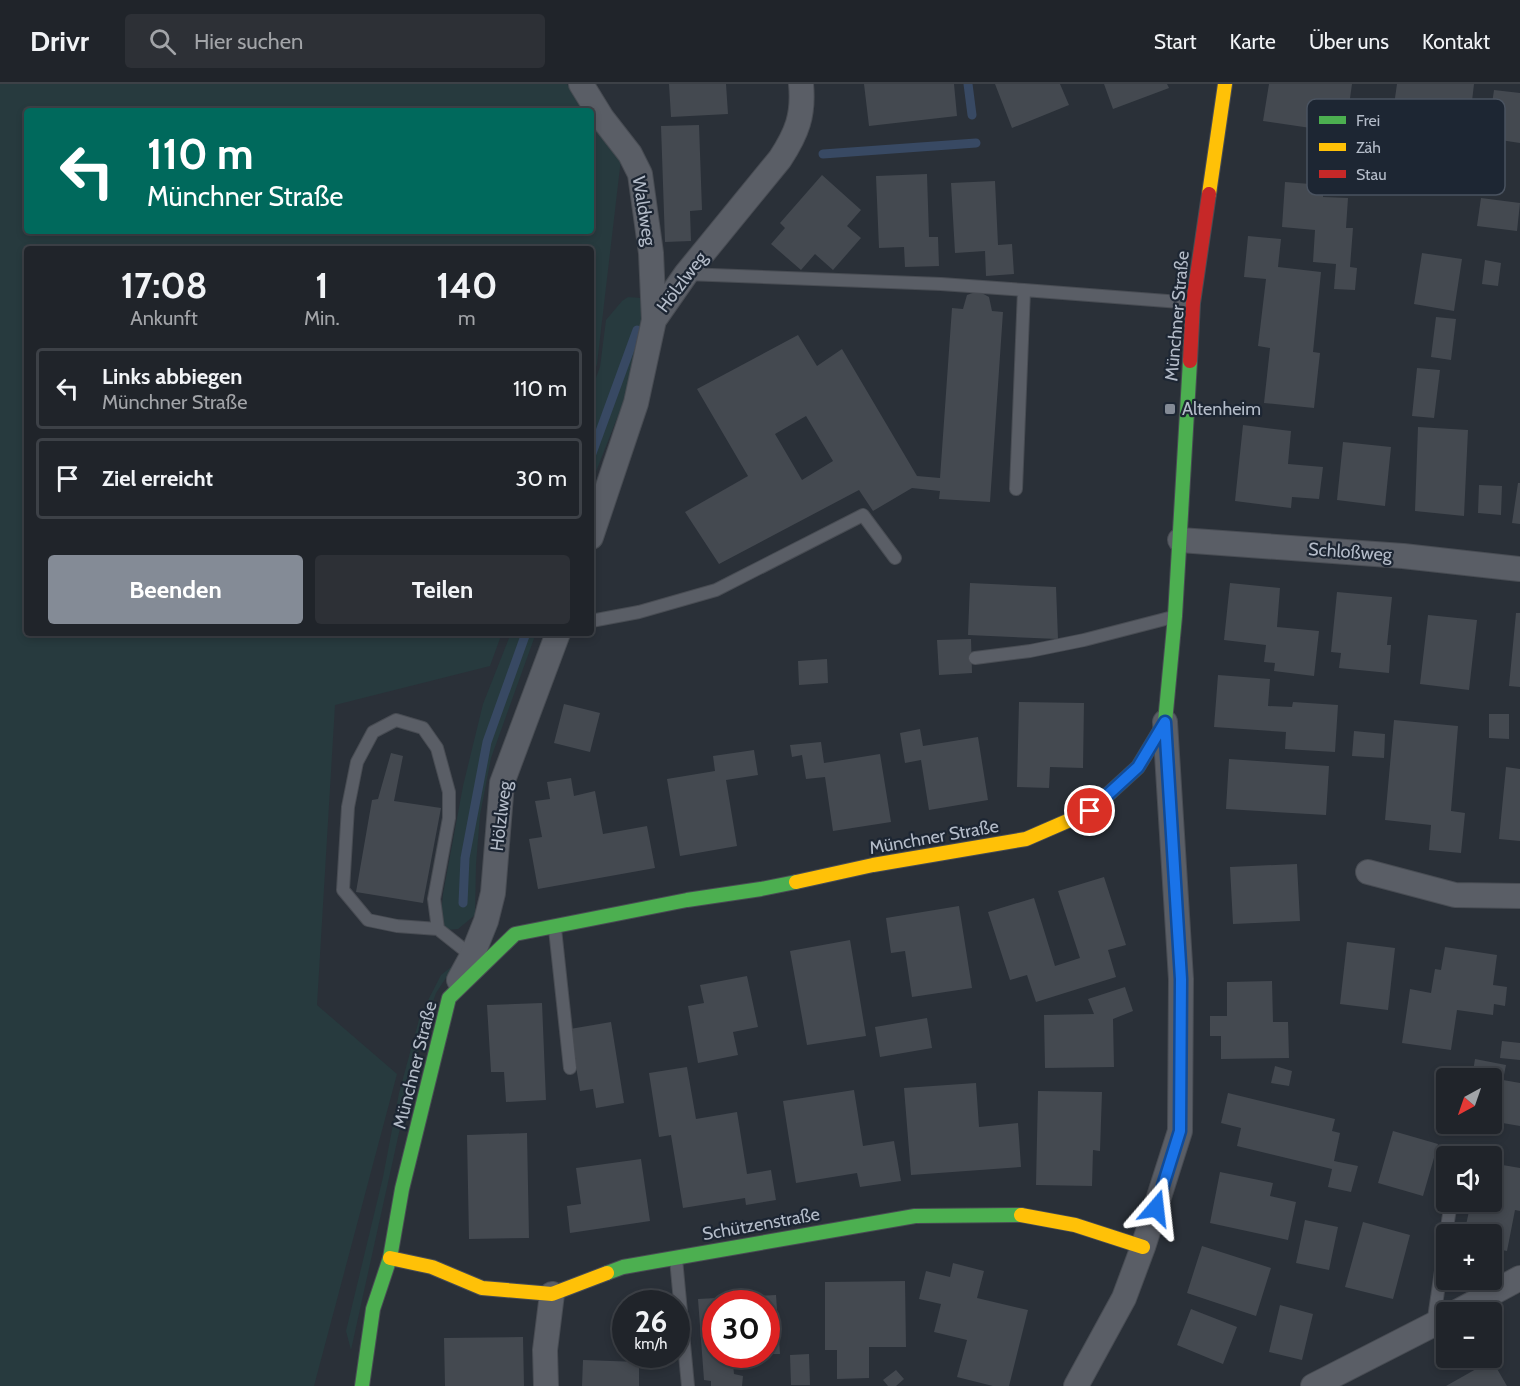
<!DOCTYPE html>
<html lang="de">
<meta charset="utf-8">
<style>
body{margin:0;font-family:Cabin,sans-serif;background:#2d3036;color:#f1f3f6;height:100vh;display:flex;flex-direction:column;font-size:22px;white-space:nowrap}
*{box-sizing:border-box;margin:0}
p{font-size:20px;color:#a2a4a8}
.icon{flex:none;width:33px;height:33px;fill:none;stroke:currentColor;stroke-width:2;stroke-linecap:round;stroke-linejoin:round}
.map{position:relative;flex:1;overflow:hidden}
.side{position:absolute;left:24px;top:162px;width:570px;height:390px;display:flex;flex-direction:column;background:#20242a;border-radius:6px;box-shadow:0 3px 9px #0003,0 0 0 2px #3d4147}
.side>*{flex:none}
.top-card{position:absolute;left:24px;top:24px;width:570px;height:126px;border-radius:6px;box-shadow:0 3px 9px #0003,0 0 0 2px #3d4147;background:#00695c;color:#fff;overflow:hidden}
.needle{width:39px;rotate:220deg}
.controls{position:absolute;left:1436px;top:984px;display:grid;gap:12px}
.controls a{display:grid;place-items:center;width:66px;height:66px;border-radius:6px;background:#20242a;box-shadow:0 3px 9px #0003,0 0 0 2px #3d4147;font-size:30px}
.speed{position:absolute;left:612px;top:1206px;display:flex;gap:12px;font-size:30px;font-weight:700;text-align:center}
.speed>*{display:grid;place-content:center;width:78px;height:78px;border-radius:50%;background:#20242a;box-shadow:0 3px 9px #0003,0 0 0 2px #3d4147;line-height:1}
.speed small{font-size:15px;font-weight:400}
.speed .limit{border:9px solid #d22;background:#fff;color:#111}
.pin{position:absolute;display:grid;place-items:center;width:51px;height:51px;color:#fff;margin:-26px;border:3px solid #fff;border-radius:50%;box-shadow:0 2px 6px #0007}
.me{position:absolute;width:66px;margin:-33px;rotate:17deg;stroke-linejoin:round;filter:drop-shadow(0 0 4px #0008)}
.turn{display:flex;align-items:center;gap:21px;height:126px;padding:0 24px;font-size:27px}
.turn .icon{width:78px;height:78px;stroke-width:2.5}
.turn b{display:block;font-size:42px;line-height:51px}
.eta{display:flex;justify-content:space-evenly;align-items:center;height:102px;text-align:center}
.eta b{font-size:36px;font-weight:800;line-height:42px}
.button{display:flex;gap:12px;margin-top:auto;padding:12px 24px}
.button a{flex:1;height:69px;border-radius:6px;background:#848b96;color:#fff;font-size:24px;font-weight:800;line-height:69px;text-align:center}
.button a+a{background:#2d3036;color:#f1f3f6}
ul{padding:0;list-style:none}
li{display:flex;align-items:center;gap:18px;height:81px;margin:0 12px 9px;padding:0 12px;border:3px solid #3d4147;border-radius:6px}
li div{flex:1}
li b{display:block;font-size:22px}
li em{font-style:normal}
header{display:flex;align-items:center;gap:36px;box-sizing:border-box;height:84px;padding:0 30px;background:#20242a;border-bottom:2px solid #3d4147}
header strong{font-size:28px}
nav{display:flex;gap:33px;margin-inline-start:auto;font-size:21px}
.search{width:420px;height:54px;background:#2d3036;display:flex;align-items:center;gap:15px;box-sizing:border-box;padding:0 21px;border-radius:6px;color:#a2a4a8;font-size:22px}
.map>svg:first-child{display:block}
.green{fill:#273a3e}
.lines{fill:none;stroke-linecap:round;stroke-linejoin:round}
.stream{stroke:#384963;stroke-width:9}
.building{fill:#444950;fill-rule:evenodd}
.lane-casing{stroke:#484c53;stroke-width:14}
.street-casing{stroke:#484c53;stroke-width:26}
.fast-casing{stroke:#484c53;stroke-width:16}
.slow-casing{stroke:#484c53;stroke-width:16}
.jam-casing{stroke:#484c53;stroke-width:16}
.lane{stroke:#5a5e66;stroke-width:12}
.street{stroke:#5a5e66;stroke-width:24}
.fast{stroke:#4caf50;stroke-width:14}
.slow{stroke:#ffc107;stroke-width:14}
.jam{stroke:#c62828;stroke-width:14}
.route-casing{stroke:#114b97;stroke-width:15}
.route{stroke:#1a73e8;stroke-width:10}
.poi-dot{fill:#848b96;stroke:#1d2633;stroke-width:2}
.labels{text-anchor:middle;stroke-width:4.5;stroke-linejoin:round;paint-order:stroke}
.street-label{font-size:18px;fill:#b4bcc9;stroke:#1d2633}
.poi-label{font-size:18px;fill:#b4bcc9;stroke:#1d2633;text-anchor:start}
.key{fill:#1d2633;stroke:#4a5360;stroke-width:1.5}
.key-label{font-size:16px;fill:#b4bcc9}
</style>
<header>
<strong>Drivr</strong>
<div class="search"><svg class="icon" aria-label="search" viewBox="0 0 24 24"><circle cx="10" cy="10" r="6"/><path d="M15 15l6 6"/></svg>Hier suchen</div>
<nav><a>Start</a><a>Karte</a><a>Über uns</a><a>Kontakt</a></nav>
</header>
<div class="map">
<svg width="1520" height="1302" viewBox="0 0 1520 1302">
<rect width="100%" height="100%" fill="#2a3038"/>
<path class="green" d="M0,0H567L586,27H27V147H591V33L621,75L597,280L591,298V165H27V549H502L490,582L335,621L317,921L397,990L314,1302H0Z
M628,213L641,214L648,219L633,294L591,400V307L600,283L606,236L622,217Z
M511,549H536L491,674L480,731L476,780L475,831L458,845L445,846L441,831L443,810L463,702L483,620Z
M455,880L436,909L425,941L410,999L351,1266L346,1247L383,1093L399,1009L420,932L441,891Z"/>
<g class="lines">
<path class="stream" d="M968,0L972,31
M823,70L976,59
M591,372L637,246
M463,819L465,774L487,658L526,549"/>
</g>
<path class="building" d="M669,0H726L728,30L671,33Z
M864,0H954L957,32L869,42Z
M995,0H1060L1069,21L1012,44Z
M1104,0H1167L1169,4L1113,25Z
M1269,0H1352L1347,36L1371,39L1368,60L1412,67L1407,102L1369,97L1371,83L1327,76L1331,47L1263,37Z
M1397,0H1474L1468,52L1480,53L1476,89L1433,84L1434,73L1445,74L1446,65L1460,66L1461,58L1390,49Z
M1494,6L1520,9V59L1487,54Z
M699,41L702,126L690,127L691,157L665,158L661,42Z
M927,90L929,153H938L939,182L905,183L904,163L879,164L876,92Z
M822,91L861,126L847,142L861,154L833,186L815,170L801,186L771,160L785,144L780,139Z
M995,97L998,161L1012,160L1014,190L986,192L985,167L955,169L951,99Z
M1285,98L1323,101V113L1348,114L1346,144H1353L1350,183L1357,184L1355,206L1334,205L1336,180L1313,178L1315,146L1282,143Z
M1481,114L1520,119L1517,147L1477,142Z
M1248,152L1281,155L1278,183L1321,188L1313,268L1320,269L1314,324L1264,319L1270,264L1258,262L1266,195L1244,193Z
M1422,169L1462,175L1454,227L1414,220Z
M1485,176L1501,179L1498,202L1482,200Z
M978,207L989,213L992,227L1003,228L990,418L939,415L940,407L912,404L873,427L859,406L719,480L685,428L748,392L697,305L798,251L817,282L842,265L917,392L940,394L952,224L963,225L967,211ZM806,332L833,377L802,396L775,350Z
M1436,233L1456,235L1451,276L1431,273Z
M1417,284L1440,286L1434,334L1412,332Z
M1243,341L1291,347L1288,380L1323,383L1319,415L1292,413L1291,424L1235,417Z
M1418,343L1468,346L1464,432L1415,427Z
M1343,358L1391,363L1385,422L1337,416Z
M1518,399H1520V440L1512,439Z
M1479,401L1502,402L1501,431L1478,429Z
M970,499L1056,503L1058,555L968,551Z
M1230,499L1280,504L1277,543L1319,547L1314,592L1274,587L1275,579L1264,578L1266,561L1224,556Z
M1337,508L1392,513L1387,561H1391L1389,589L1339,584L1341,569L1331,568Z
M1516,529H1520V603L1509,602Z
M1428,531L1477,536L1469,606L1420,600Z
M971,555L972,589L939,591L937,556Z
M827,575L828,599L799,601L798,577Z
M1218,591L1270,595L1268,622L1292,623L1293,618L1338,621L1335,668L1285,665L1286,648L1214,643Z
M1019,618L1084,619L1083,684L1050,683L1049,704L1017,703Z
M564,620L600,629L590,668L554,659Z
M1489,630H1509V655L1489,654Z
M1394,636L1458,642L1451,727L1465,729L1461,769L1429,766L1431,741L1385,736Z
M920,645L923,662L978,653L988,716L929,726L921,676L905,679L900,649Z
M1354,647L1385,650L1384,674L1352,672Z
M821,658L824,679L880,670L891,738L833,747L825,693L806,695L802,671L792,673L790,661Z
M754,666L758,691L726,696L737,762L680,772L667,695L715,687L713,672Z
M391,669L403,672L394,717L441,724L423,819L356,808L372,716L378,715Z
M1229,675L1329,682L1326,731L1226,725Z
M1506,683L1520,685V757L1499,755Z
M571,694L574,712L595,707L603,750L647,742L655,784L538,805L529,755L542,753L535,717L550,715L547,698Z
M1297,780L1300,837L1233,840L1230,783Z
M1104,793L1126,861L1108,866L1116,893L1036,918L1027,891L1010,896L988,828L1034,814L1055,882L1080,874L1058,807Z
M959,822L972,904L912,913L905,867L891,869L886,834Z
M850,856L866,952L807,961L790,867Z
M1347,858L1395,864L1388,926L1340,920Z
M1445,863L1497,871L1493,901L1507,903L1505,922L1494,920L1493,931L1457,926L1451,966L1402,959L1410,905L1431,909L1435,885L1441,886Z
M747,892L758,943L733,948L738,971L698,979L688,922L704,919L700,901Z
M1272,897L1273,938H1288L1289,974L1221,975V952H1210V932H1227V898Z
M1125,903L1133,927L1113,935L1114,983L1045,984L1044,931L1094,930L1088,915Z
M542,919L546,1016L506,1018L504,988H491L487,921Z
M927,934L932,964L880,973L875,943Z
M611,938L624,1019L596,1024L593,1005L580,1007L570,945Z
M1502,957L1520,959V976L1500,974Z
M1475,975L1506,981L1503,996L1520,999V1042L1491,1037V994H1472Z
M1275,982L1292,987L1289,1002L1271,999Z
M687,983L696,1035L737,1028L747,1090L771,1086L776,1116L746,1121L745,1114L683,1124L671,1051L659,1053L649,989Z
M976,999L979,1043L1018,1039L1021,1083L911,1091L904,1004Z
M854,1006L863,1062L894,1057L901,1097L860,1103L857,1089L796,1099L783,1017Z
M1038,1007L1102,1008L1100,1067L1093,1066L1092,1102L1036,1101Z
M1228,1009L1335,1035L1332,1047L1340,1049L1334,1077L1358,1082L1351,1108L1328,1103L1332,1085L1237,1062L1241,1044L1221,1039Z
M1393,1047L1438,1060L1423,1112L1378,1099Z
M527,1049L529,1154L469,1155L467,1051Z
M641,1075L650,1137L570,1149L567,1122L581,1120L576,1084Z
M1491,1079L1520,1084V1127L1515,1126L1507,1167L1491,1164V1150H1464L1471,1118H1491Z
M1220,1088L1273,1099L1270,1112L1296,1118L1288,1156L1210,1139Z
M1305,1136L1338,1143L1329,1186L1296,1179Z
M1363,1138L1410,1151L1393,1215L1345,1203Z
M1202,1162L1271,1184L1256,1232L1187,1209Z
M953,1179L984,1187L977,1214L1028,1226L1009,1302H993L957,1293L967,1256L934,1248L941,1220L919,1215L926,1187L950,1193Z
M905,1197L906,1263H869V1294L837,1295V1266H825V1198Z
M776,1211L780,1270H766V1220H716V1270H732L734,1290L743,1292L742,1302H711V1297L704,1296L698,1215Z
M1280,1221L1313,1230L1302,1276L1269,1268Z
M1191,1225L1237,1243L1223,1280L1177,1261Z
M523,1253L524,1302H445L444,1254Z
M809,1270L810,1301H791L790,1271Z
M583,1276L639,1278V1302H582Z
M1492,1276L1507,1302H1446Z
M896,1286L904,1295L896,1302H888L883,1296Z"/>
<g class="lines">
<g class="lane-casing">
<path id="lane" d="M686,190L941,200L1024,206
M1016,405L1024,206L1193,219
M591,537L639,528L716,506L863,431L895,474
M975,574L1030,567L1084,556L1173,533
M438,845L434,815L449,734V708L437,664L423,644L396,636L373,648L357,678L348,723L343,806L368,836L397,842L438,845L472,872
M555,845L570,984
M1458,1072L1459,1069
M1446,1150L1451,1118
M676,1175L688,1302
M1433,1241L1446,1153"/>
</g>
<g class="street-casing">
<path id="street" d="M581,0L602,34L630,70L640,90L651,169L654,236
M591,453L636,319L654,236L686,190L780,75C797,49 804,31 801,0
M1180,456L1403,472L1520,485
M1368,788L1455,811L1520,812
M459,896L472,872L486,837L493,809L502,699L558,549
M1457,1228L1520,1194
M546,1302L545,1266L552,1210
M1076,1302L1124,1214L1143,1163L1180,1047L1181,895L1165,638
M1313,1302L1446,1234"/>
</g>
<g class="fast-casing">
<path id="fast" d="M1079,732L1090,727L1138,683L1165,638L1175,532L1190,277
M607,1189L623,1183L915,1132L1021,1131
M362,1302L373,1225L390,1174L402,1105L449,914L515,850L687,816L761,805L796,798"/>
</g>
<g class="slow-casing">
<path id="slow" d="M1209,110L1225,0
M796,798L873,781L1026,755L1079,732
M1021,1131L1075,1141L1143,1163
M390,1174L432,1183L482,1204L552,1210L607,1189"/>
</g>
<g class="jam-casing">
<path id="jam" d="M1190,277L1193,219L1209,110"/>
</g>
<use href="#lane" class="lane"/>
<use href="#street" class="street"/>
<use href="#fast" class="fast"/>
<use href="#slow" class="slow"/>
<use href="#jam" class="jam"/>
</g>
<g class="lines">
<g class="route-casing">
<path id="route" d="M1090,727L1138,683L1165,638L1181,895L1180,1047L1156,1124"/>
</g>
<use href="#route" class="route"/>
</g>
<rect class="poi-dot" x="1164" y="319" width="12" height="12" rx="3"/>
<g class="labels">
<g class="street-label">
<text transform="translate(644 127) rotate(81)" y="6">Waldweg</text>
<text transform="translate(682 198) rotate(-53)" y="6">Hölzlweg</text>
<text transform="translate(1177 232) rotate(-85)" y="6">Münchner Straße</text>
<text transform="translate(1350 468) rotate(4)" y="6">Schloßweg</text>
<text transform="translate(501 732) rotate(-83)" y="6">Hölzlweg</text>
<text transform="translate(934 753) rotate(-10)" y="6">Münchner Straße</text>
<text transform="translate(415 981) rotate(-76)" y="6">Münchner Straße</text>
<text transform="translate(761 1140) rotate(-10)" y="6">Schützenstraße</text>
</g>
<g class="poi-label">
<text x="1182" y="331">Altenheim</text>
</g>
</g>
<rect x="1307" y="15" width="198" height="96" rx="9" class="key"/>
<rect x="1319" y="32" width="27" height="8" fill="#4caf50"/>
<rect x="1319" y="59" width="27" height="8" fill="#ffc107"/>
<rect x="1319" y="86" width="27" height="8" fill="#c62828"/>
<g class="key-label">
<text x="1356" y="42">Frei</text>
<text x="1356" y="69">Zäh</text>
<text x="1356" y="96">Stau</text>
</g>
</svg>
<div class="controls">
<a><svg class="needle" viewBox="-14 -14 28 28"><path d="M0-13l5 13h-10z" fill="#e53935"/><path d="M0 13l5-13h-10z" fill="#a2a4a8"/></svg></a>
<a><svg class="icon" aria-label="sound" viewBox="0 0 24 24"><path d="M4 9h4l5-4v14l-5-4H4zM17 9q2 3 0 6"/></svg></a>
<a>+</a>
<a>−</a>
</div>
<div class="speed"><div>26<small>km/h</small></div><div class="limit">30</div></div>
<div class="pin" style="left:1090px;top:727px;background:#d93025"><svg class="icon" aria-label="arrive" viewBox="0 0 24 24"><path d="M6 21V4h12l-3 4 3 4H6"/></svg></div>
<svg class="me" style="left:1156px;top:1124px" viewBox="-20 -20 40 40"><path d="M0-17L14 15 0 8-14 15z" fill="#1a73e8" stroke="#fff" stroke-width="4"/></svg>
<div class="top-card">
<div class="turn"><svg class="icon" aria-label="left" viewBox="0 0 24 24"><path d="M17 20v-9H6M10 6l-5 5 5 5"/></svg><div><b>110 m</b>Münchner Straße</div></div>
</div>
<section class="side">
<div class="eta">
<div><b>17:08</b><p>Ankunft</p></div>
<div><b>1</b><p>Min.</p></div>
<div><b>140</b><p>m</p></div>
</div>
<ul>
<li><svg class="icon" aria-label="left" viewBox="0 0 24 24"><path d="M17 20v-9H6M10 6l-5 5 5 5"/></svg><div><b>Links abbiegen</b><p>Münchner Straße</p></div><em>110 m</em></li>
<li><svg class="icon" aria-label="arrive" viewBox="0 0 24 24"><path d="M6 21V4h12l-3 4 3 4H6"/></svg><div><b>Ziel erreicht</b></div><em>30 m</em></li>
</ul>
<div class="button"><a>Beenden</a><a>Teilen</a></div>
</section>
</div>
